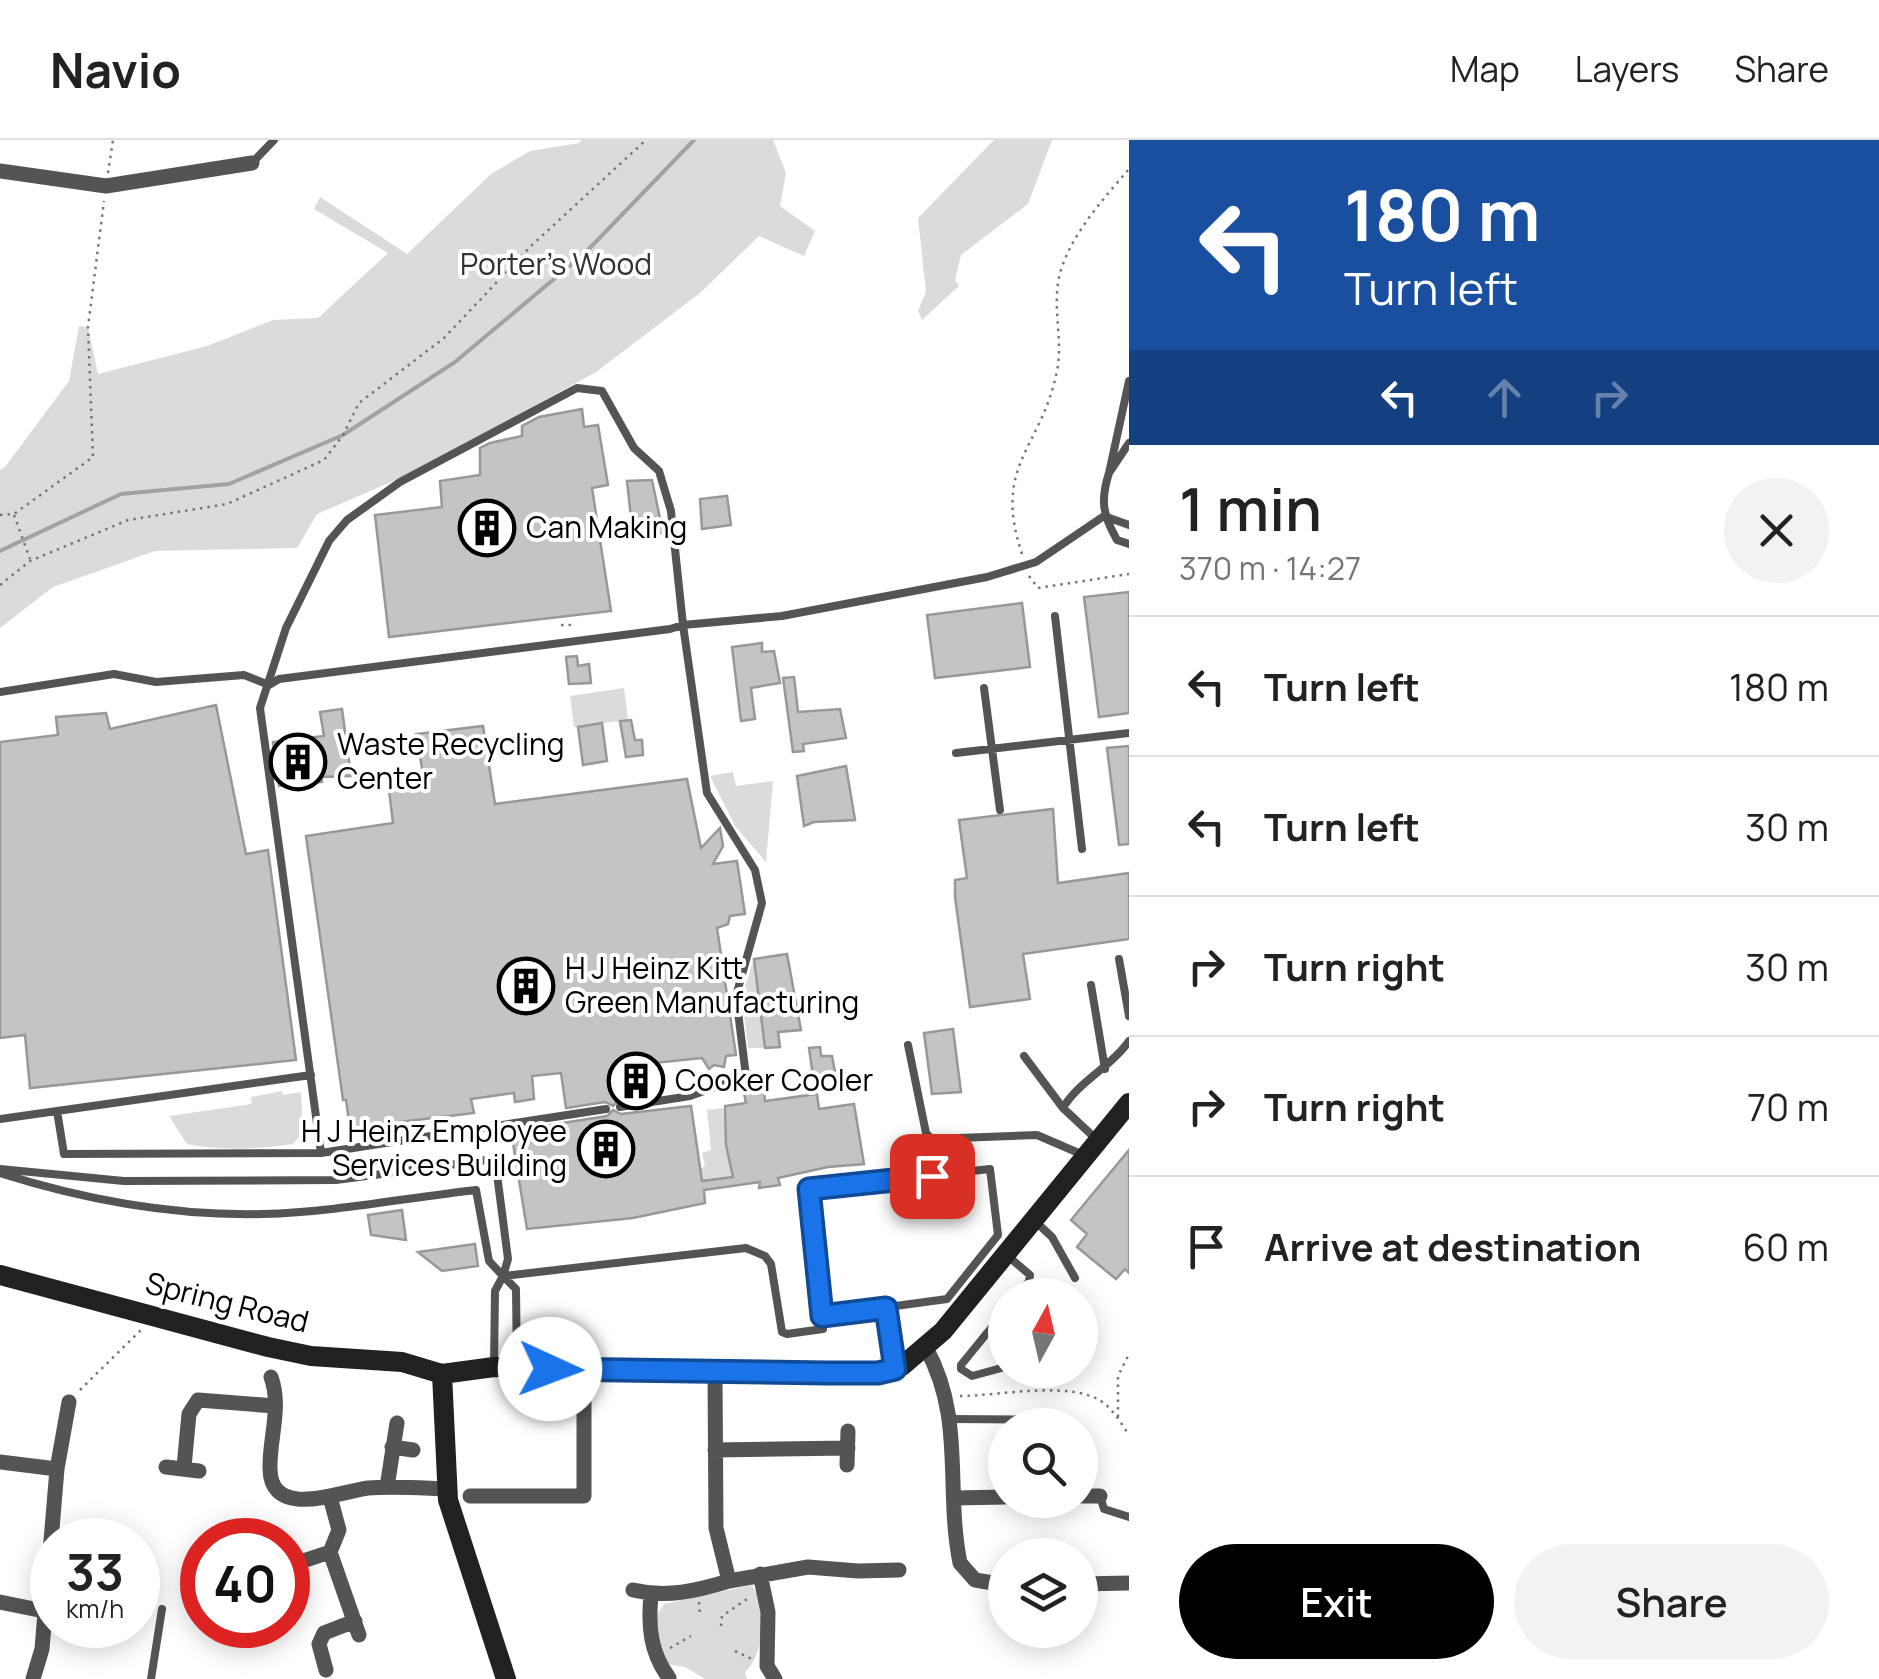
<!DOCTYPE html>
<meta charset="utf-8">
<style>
body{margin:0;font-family:Manrope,sans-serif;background:#f2f2f2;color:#222;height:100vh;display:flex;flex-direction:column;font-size:38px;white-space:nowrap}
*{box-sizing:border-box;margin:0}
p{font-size:32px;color:#767676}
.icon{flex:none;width:55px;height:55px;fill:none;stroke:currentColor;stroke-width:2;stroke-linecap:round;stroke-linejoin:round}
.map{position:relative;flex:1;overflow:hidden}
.side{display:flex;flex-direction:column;background:#fff;width:750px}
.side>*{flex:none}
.guide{background:#1a4fa0;color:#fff;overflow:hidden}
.needle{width:65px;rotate:8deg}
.tools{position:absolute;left:988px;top:1138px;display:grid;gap:20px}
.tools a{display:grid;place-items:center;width:110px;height:110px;border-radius:50%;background:#fff;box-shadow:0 5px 25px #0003;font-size:50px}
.speed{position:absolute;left:30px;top:1378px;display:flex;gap:20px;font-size:50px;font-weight:700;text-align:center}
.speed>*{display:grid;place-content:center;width:130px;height:130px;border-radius:50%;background:#fff;box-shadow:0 5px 25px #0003;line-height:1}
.speed small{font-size:25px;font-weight:400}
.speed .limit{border:15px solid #d22;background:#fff;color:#111}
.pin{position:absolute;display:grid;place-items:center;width:85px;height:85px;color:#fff;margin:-42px;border-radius:20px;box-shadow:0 5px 15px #0006}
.me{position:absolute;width:110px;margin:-55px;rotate:92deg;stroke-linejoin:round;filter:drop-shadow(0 0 8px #0008)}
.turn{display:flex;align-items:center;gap:35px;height:210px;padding:0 50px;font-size:45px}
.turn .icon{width:130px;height:130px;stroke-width:2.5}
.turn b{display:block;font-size:70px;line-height:85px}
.lanes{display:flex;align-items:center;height:95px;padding:0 50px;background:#0003;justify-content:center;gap:50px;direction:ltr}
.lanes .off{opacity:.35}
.round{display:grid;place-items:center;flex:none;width:105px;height:105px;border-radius:52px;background:#f2f2f2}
.head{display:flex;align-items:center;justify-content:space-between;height:170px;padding:0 50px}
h1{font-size:60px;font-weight:600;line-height:75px}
.cta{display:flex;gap:20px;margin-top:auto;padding:20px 50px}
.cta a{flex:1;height:115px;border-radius:60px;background:#000;color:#fff;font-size:40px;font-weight:600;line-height:115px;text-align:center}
.cta a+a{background:#f2f2f2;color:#222}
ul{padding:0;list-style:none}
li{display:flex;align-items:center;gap:30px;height:140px;padding:0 50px;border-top:2px solid #e0e0e0}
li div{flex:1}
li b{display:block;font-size:38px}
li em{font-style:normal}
header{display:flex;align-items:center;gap:60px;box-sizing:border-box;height:140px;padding:0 50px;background:#fff;border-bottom:2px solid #e0e0e0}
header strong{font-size:48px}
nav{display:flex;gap:55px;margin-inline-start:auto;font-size:35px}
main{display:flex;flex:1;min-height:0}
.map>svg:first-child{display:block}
.green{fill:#dbdbdb}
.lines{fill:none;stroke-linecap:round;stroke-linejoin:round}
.stream{stroke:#a2a2a2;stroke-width:4}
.building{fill:#c4c4c4;stroke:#989898;stroke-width:2.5}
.path{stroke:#767676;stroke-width:2.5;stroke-dasharray:2.5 5;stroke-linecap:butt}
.lane{stroke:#545454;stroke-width:8}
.street{stroke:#545454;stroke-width:15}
.secondary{stroke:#212121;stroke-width:20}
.route-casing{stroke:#114b97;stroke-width:25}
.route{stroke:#1a73e8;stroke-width:18}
.labels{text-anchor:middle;stroke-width:8;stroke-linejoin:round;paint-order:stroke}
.park-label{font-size:30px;fill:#323232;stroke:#fff}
.poi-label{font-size:30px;fill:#000;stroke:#fff;text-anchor:start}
.street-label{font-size:30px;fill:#000;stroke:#fff}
</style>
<header>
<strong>Navio</strong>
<nav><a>Map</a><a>Layers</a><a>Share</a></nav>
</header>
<main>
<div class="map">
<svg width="1129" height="1539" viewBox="0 0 1129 1539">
<rect width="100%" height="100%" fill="#fff"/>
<path class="green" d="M581,0H773L786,33L780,66L815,91L804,116L759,96L700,153L596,232L405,336L317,374L297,408L155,411L53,447L0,488V330L5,327L69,241L79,186L88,187L98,234L207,206L273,180L318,178L388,113L314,69L320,57L407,114L491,34L530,11L580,3Z
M994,0H1052L1028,64L961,115L955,140L959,146L922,180L918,171L926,152L918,78Z
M624,548L628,580L574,587L570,556Z
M733,632L736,646L773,641L766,722L735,686L710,636Z
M753,821L765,908H748L742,857Z
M282,951L283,955L301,952L303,992L293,1004C259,1009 221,1011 187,1004L169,976L252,964L251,957Z
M723,968L733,1037L702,1041L700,1029L705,1026L702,1013L711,1010L707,970Z
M752,1445C767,1466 765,1515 745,1532L747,1539H705L685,1527L666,1524L654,1480L664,1464Z"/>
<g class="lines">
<path class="stream" d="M0,411L121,354L229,344L343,295L455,222L585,113L694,0"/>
</g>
<path class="building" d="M582,269L584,287L598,285L608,345L592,348L611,471L389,497L375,375L442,367L440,341L480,335V308L490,303L522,296V286L539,277Z
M652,340L663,393L633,396L627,341Z
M727,356L731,385L702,389L700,359Z
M1129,452V573L1099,577L1084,457Z
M1022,463L1030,527L935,538L927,475Z
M762,503V512L774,511L780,543L751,548L755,579L741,581L732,507Z
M577,516L578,526L589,524L591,543L569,544L566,517Z
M794,537L798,572L840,569L846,598L803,604L804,611L793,612L783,538Z
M216,565L246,714L268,710L296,920L30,948L25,895L0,898V602L58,595L56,577L106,573L110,589Z
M342,569L351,636L321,637L322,642L279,646L273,602L324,596L320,572Z
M631,580L635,600H642L643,615L626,617L620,581Z
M602,583L607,621L583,625L578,587Z
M483,586L495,664L687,639L701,708L720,688L723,706L713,724L737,721L745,774L730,776L728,784L717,788L736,915L726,916L724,927L714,925L709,929L702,918L653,923L659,953L619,960L613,966L605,962L566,968L561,933L532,936L534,959L515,962L514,953L471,959L474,973L350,988L346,960H343L306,696L393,683L389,650L425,645L416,594Z
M1129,606V704L1119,705L1107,608Z
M846,626L855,680L814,682L804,686L797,636Z
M1053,669L1058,743L1129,733V799L1023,814L1030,859L970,867L955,757V740L967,738L959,680Z
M787,814L801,890L778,892L780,907L765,908L754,819Z
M953,889L961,952L932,954L924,893Z
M820,907L821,916H832L835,932L813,936L809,908Z
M764,951L765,961L817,954L819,969L854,964L864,1024L828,1027L778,1038L780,1045L759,1048L760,1042L704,1050L705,1063L633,1078L527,1089L511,991L607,976L613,970L621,974L691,966L702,1041L733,1037L726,1005L725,966L746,963L744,953Z
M1129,1010V1133L1125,1129L1116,1139L1077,1107L1087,1094L1071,1080Z
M402,1070L406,1100L371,1095L368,1075Z
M475,1104L478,1126L442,1131L418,1112Z"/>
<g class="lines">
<path class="path" d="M108,33L113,0
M0,375L14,374L93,317L88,187L104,61
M14,375L30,419
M1022,414C992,324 1041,310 1057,231C1064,195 1049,160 1063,124C1076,89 1105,57 1129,29
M1029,436L1038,448L1129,434
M0,445L30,421L128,380L227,364L324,320L343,295L359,263L444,198L531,106L646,0
M561,485H570L571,490
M80,1250L142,1189
M960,1256C998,1256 1075,1239 1105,1264C1115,1272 1122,1285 1129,1295
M1118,1277V1236L1129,1214
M699,1462L700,1476
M721,1486L722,1476L750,1457
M670,1508L691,1496
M735,1511L752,1519"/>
<path class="lane" d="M252,23L274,0
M1129,241L1109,333L1129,303
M1109,333C1100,361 1103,375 1117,400L1129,404
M1104,376L1129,385
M1055,476L1082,709
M984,548L1000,670
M0,552L114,534L156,542L244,535L269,545L279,539L670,489L683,485L782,476L987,437L1036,422L1104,376
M956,613L1129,593
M1119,819L1129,876
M1091,845L1105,929
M908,905L926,993L932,999L1037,995L1081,1014
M1024,916L1063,968
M57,971L311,935
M0,979L57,971L64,1014L321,1013L606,969
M1095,998L1063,968C1078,942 1111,927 1129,901
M321,1013L260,568L286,488L329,401L347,380L400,342L577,248L602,251L634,308L659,331L671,371L683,485L707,653L755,730L762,763L736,856L746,936L690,956L620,967
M0,1029L124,1041L336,1040L495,1019L508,1119L503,1136
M0,1033C85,1060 175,1076 263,1074C335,1072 405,1058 476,1050L489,1121L503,1136
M1037,1083L1052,1097L1075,1138
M1009,1117L1030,1135L1029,1141L1018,1155
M503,1136L746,1108L765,1116L771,1124L782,1192L787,1194L823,1189L809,1049L990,1029L998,1095L947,1159L822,1176
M886,1168L894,1225
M1005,1171L961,1225V1229L972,1236L1005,1227
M494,1227L495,1151L503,1136L516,1149L517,1228
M951,1279L1063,1280L1066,1285
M1080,1322V1346
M1100,1356L1104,1369L1129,1377
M151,1539L162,1469"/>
<path class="street" d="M0,31L106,46L252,23
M926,1208C965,1278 945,1348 960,1423L975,1440L1005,1445
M715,1233L716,1388L729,1441L808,1427L858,1431L899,1430
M271,1237C282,1267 269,1299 270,1329C271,1381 342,1351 368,1348C394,1346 420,1348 446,1349
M392,1307L413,1310
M715,1310L848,1308
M0,1322L57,1329
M847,1325L848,1291
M166,1327L199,1331
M184,1327L189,1274L198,1260L275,1266
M387,1347L397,1283
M470,1356H584V1230
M1080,1356H1100
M954,1358L1005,1357
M330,1412L359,1495
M288,1426L330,1412L339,1390L330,1357
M760,1434L768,1472L767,1526L775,1539
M1080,1444L1129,1443
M633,1450C667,1458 696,1451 729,1441
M651,1455C648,1486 650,1512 669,1538
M0,1462L44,1471
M326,1530L319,1504L324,1493L355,1481
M33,1539L42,1509L57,1329L69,1262"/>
<path class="secondary" d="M0,1135L268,1207L311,1216L402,1222L442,1234L494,1227L715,1233H878L902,1226L943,1191L1129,963
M442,1234L448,1360L506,1539"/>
</g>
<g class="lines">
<g class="route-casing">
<path id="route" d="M550,1229L827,1233H878L895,1229L886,1168L822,1176L809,1049L932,1036"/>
</g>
<use href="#route" class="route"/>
</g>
<defs>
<g id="building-ring" transform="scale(2.875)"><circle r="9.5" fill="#fff" stroke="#000" stroke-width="1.5"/><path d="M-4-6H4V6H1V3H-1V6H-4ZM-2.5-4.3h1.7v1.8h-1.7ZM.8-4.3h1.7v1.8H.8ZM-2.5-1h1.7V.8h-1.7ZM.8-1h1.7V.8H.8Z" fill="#000"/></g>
</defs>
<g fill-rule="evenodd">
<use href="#building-ring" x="487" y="388"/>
<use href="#building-ring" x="298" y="622"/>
<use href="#building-ring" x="526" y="846"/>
<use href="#building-ring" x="636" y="941"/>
<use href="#building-ring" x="606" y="1009"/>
</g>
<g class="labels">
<g class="park-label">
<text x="556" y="135">Porter's Wood</text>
</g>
<g class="poi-label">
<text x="526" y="398">Can Making</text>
<text x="337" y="615">Waste Recycling<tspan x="337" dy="34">Center</tspan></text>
<text x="565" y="839">H J Heinz Kitt<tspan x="565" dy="34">Green Manufacturing</tspan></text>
<text x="675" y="951">Cooker Cooler</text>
<text x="567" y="1002" text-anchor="end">H J Heinz Employee<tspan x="567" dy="34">Services Building</tspan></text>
</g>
<g class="street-label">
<text transform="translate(227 1163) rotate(14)" y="10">Spring Road</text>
</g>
</g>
</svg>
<div class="tools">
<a><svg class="needle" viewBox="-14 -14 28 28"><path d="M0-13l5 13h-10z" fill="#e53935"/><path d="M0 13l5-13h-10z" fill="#767676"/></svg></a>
<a><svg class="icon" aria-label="search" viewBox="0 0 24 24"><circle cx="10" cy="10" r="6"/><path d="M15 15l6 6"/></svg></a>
<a><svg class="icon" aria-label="layers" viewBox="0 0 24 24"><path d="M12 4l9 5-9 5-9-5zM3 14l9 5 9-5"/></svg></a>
</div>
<div class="speed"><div>33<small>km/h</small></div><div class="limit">40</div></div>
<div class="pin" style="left:932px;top:1036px;background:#d93025"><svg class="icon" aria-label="arrive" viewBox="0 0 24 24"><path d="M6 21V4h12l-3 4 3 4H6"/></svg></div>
<svg class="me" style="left:550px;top:1229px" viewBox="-20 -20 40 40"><circle r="19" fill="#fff"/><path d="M0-13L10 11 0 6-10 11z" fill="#1a73e8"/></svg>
</div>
<section class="side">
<div class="guide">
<div class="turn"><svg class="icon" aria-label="left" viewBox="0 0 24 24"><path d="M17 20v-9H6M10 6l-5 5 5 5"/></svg><div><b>180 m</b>Turn left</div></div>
<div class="lanes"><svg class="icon" aria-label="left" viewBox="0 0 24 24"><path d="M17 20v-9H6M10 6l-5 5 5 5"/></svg><svg class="icon off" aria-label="ahead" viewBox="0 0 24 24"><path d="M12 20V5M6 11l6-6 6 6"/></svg><svg class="icon off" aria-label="right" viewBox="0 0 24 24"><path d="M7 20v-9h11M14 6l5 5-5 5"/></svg></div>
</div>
<div class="head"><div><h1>1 min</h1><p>370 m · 14:27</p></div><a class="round"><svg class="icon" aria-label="close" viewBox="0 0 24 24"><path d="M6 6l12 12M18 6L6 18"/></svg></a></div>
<ul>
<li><svg class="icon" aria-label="left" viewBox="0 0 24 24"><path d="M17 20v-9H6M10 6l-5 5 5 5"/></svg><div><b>Turn left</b></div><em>180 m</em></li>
<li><svg class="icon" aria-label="left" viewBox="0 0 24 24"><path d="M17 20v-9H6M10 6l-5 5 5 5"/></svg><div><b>Turn left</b></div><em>30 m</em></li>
<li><svg class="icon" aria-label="right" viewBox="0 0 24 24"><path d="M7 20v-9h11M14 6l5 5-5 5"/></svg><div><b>Turn right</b></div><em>30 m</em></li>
<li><svg class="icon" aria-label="right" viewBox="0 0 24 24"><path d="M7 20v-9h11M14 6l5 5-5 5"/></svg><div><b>Turn right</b></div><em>70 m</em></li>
<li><svg class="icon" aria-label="arrive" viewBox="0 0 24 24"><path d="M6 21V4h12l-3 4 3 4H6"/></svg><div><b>Arrive at destination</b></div><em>60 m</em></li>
</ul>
<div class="cta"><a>Exit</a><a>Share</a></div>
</section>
</main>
